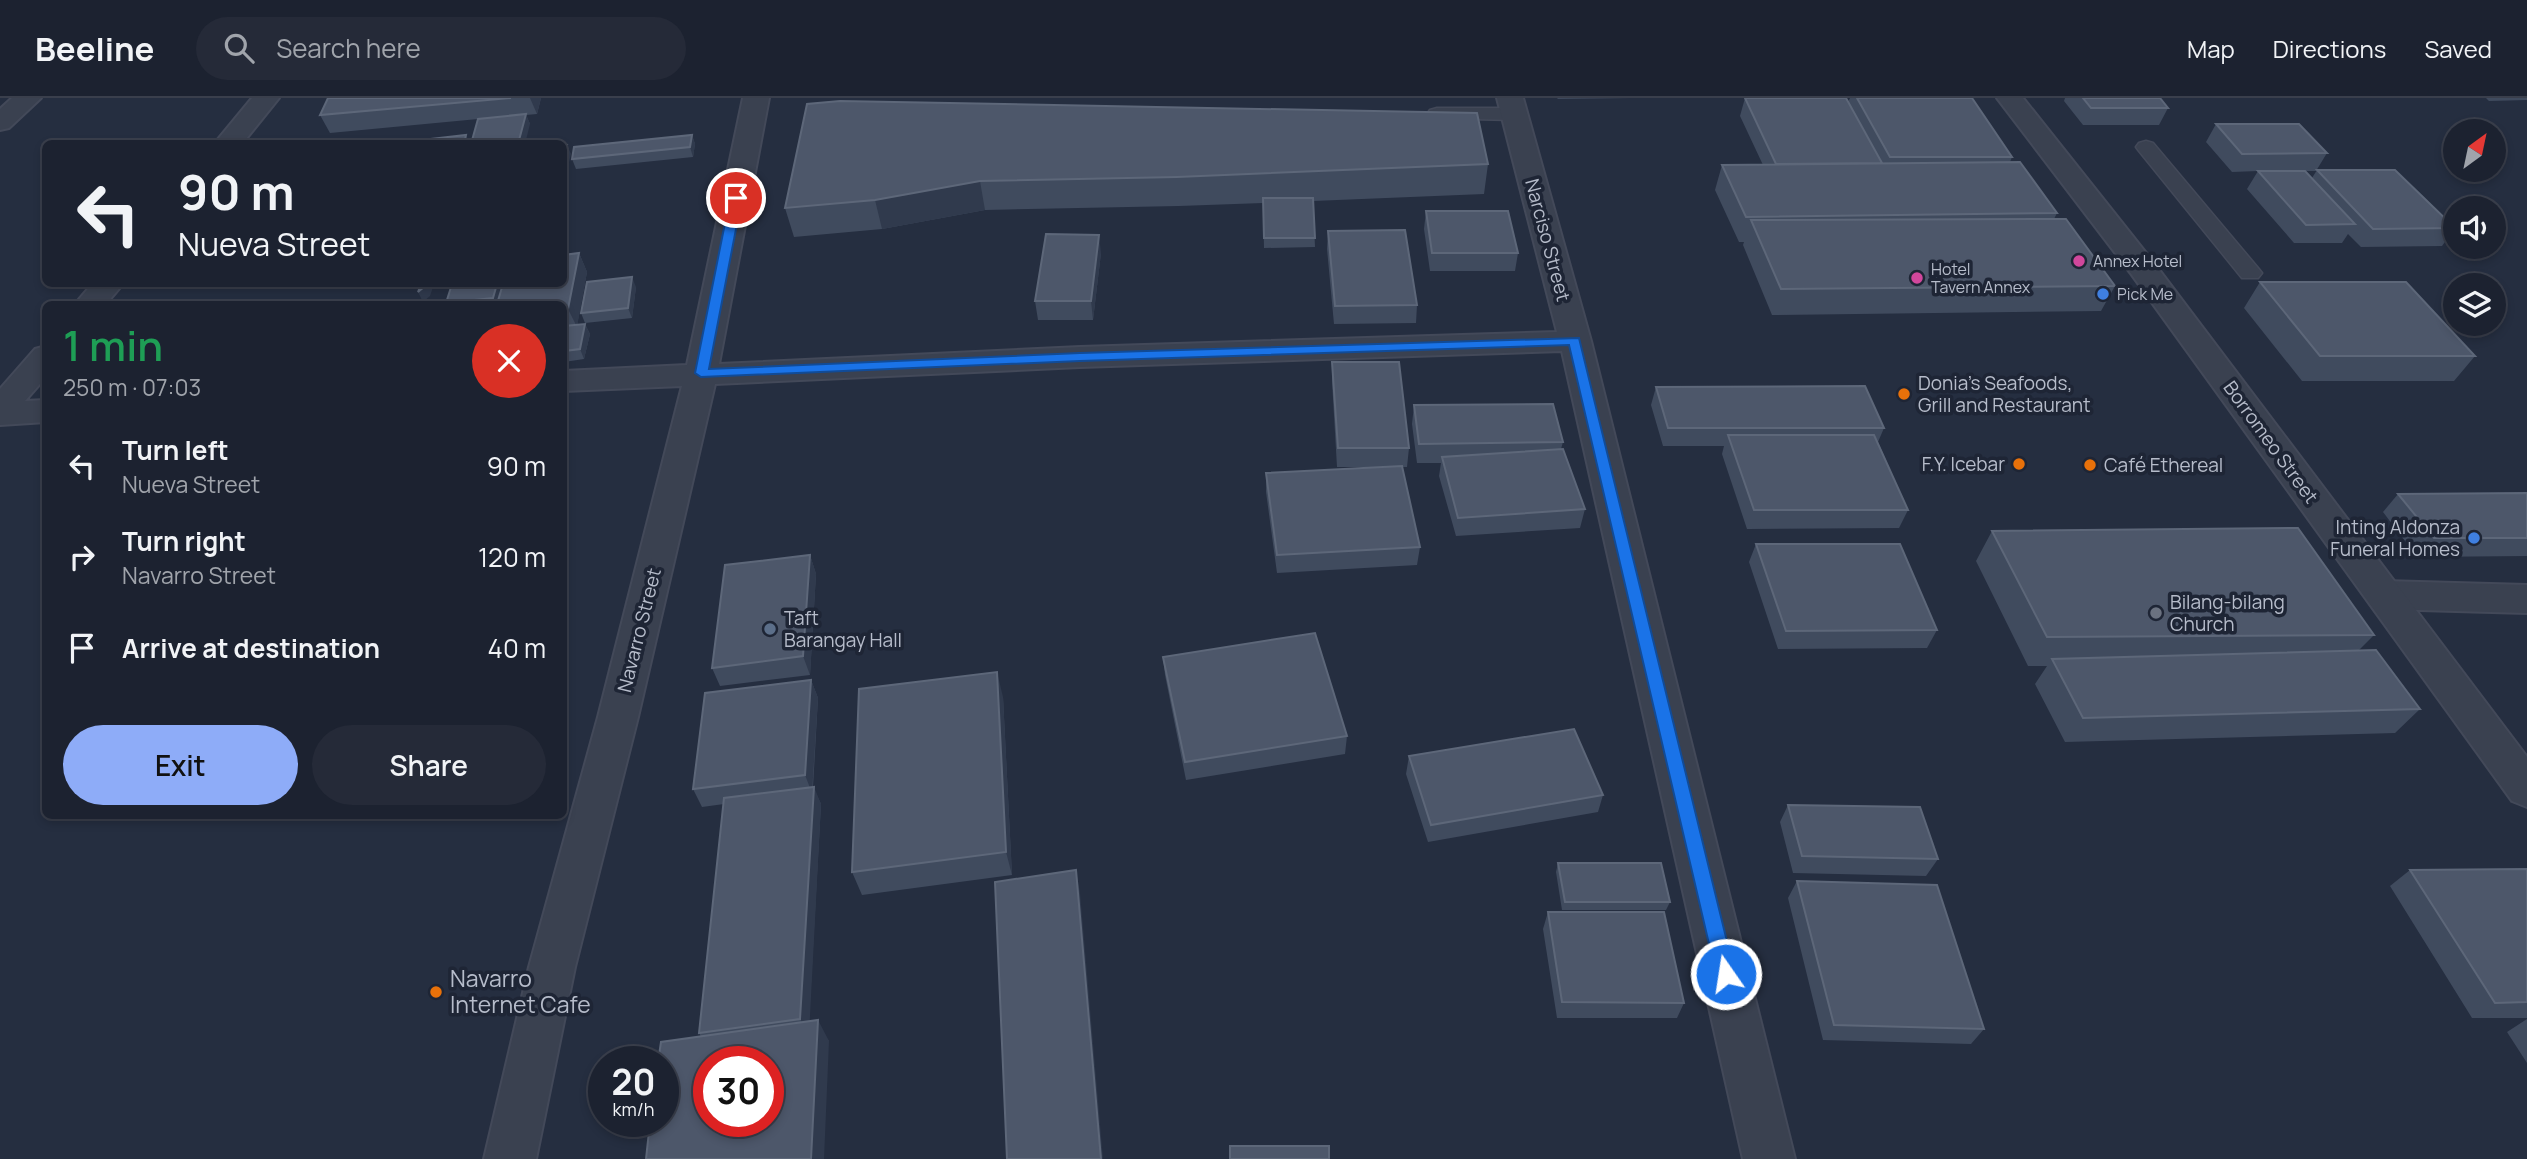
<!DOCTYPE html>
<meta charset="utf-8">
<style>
body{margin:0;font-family:Manrope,sans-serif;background:#252a38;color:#f1f3f6;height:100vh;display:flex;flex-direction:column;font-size:26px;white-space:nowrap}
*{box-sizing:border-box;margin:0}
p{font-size:23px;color:#a0a4ab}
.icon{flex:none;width:38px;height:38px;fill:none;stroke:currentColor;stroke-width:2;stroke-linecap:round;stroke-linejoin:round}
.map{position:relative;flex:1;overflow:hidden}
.sheet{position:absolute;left:42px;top:203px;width:525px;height:518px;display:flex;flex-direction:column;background:#1c2230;border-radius:10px;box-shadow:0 4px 10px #0003,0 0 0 2px #3a3f4c}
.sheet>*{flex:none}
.guide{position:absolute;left:42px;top:42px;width:525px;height:147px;border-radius:10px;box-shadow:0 4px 10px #0003,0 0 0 2px #3a3f4c;background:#1c2230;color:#f1f3f6;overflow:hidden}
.needle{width:46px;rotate:33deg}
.fabs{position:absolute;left:2443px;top:21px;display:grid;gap:14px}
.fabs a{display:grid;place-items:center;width:63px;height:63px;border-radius:50%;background:#1c2230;box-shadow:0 4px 10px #0003,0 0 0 2px #3a3f4c;font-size:35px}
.speed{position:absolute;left:588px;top:948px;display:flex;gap:14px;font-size:35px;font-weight:700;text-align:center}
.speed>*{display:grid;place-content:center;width:91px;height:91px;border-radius:50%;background:#1c2230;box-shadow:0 4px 10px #0003,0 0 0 2px #3a3f4c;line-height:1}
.speed small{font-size:18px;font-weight:400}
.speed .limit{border:10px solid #d22;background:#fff;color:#111}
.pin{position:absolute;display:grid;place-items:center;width:60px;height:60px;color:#fff;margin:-30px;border:4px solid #fff;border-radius:50%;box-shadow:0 2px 7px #0007}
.me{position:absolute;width:77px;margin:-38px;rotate:347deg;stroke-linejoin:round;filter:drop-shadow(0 0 5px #0008)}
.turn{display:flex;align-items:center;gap:24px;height:147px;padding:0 21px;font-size:32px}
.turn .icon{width:91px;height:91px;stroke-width:2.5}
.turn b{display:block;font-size:49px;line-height:60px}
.round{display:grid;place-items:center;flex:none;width:74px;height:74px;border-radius:37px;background:#252a38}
.head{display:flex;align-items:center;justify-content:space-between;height:119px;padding:0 21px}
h1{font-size:42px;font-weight:600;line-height:52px;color:#1e9e55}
.button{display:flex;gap:14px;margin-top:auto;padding:14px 21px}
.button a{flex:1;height:80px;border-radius:42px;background:#8eacf8;color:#111;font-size:28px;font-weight:600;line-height:80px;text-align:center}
.button a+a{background:#252a38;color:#f1f3f6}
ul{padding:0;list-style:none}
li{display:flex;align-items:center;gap:21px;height:91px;padding:0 21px}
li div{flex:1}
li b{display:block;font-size:26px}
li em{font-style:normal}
header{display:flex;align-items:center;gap:42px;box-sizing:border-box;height:98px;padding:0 35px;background:#1c2230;border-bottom:2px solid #3a3f4c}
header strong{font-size:33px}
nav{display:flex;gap:38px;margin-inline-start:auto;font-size:24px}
.search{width:490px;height:63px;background:#252a38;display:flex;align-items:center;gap:18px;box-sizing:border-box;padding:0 24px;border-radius:38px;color:#a0a4ab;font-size:26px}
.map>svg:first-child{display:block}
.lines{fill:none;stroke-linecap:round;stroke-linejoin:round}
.service-casing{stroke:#434959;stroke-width:3}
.minor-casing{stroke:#434959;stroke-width:4}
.tertiary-casing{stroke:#434959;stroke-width:4}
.service{fill:#3a4150;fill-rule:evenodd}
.minor{fill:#3a4150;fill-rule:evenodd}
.tertiary{fill:#3a4150;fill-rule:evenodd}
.wall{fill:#404b5e}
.shaded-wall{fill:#303a4d}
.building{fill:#4d576a;stroke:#5d6779;stroke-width:2;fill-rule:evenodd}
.route{fill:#1a73e8;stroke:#114b97;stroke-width:2}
.hotel-dot{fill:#d1479c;stroke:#1e2535;stroke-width:2.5}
.shop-dot{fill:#3f7fe0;stroke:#1e2535;stroke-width:2.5}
.food-dot{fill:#e8710a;stroke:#1e2535;stroke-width:2.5}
.worship-dot{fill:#6b7280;stroke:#1e2535;stroke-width:2.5}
.service-dot{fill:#5c6f8a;stroke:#1e2535;stroke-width:2.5}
.labels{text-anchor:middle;stroke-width:7;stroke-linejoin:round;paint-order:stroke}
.far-poi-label{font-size:16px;fill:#b6bcca;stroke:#1e2535;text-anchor:start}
.street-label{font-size:19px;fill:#b6bcca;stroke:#1e2535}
.poi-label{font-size:19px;fill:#b6bcca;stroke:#1e2535;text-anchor:start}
.near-poi-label{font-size:23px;fill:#b6bcca;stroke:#1e2535;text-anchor:start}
</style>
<header>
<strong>Beeline</strong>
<div class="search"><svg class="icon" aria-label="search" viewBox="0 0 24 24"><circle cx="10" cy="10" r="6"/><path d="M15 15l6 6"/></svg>Search here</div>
<nav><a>Map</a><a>Directions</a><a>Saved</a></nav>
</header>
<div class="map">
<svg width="2527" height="1061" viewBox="0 0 2527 1061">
<rect width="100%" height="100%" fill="#252e40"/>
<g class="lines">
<g class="service-casing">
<path id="service" d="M1437,10H1514L1521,12L1524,16L1521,20L1514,22L1430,20L1427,16L1430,12Z
M2146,43L2153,45L2258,170L2262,175L2258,180H2242L2139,53L2136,49L2139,45Z"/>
</g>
<g class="minor-casing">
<path id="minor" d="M12,0H41L9,30L0,32V11Z
M252,0H279L242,46H214Z
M743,0H769L719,266L1080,249L1557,234L1497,0H1523L1591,243L1795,1061H1743L1562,253L1080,269L715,286L638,619L575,869L536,1061H484L529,869L598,619L682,288L564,293V273L687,267Z
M92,186H123L106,206H75Z
M46,248V279L25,303L46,302V324L0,327V291L35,251Z
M2384,483L2527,487V515L2384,511L2371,507L2365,497L2371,487Z"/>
</g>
<g class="tertiary-casing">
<path id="tertiary" d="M1997,0H2023L2154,165L2527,659V709L2512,703L2132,177Z"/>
</g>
<use href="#service" class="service"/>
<use href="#minor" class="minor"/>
<use href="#tertiary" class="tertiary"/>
</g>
<path class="wall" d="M328,0H541L537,16L526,17L530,26L478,21L330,35L320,17Z
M1557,0H1631L1558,1Z
M1745,0L1848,4L1850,0H1972L2012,59L2010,64L2057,115L2054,121L2115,188L2101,213L1772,217L1743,147L1744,144H1739L1715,92L1722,67H1763L1740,18Z
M2065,0H2160L2168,10L2159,27H2083L2064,3Z
M2486,0H2527V2L2489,3Z
M807,6L1488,66L1484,96L1313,103L1315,149L1264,150L1263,105L1179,108L985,112L882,131L794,139L785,110Z
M2216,26L2327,55L2316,73H2306L2312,80L2317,72L2455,130L2442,148L2361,149L2348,136L2342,145H2294L2247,91L2258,73L2232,74L2206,44Z
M692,37L695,46L693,59L576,71L572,61Z
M1426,113L1518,155L1515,173H1430L1424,131Z
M1328,133L1417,207L1416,225L1334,226L1327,151Z
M579,155L587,174L577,227L585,226L590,236L584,261L564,264V206H447L446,205L564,186Z
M1101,155L1093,222H1038L1035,203Z
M2260,184L2475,258L2454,283H2302L2244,210Z
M636,189L632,220L585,225L581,215Z
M1332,264L1409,350L1407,369H1402L1420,449L1417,467L1277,475L1266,394V375L1387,369H1337L1332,283Z
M1656,289L1884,330L1878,344L1908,412L1899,430L1747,431L1722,356L1724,348H1663L1651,307Z
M1414,307L1563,344L1561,351L1585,411L1580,430L1456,438L1439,378L1441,365H1417L1412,326Z
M2527,395V458L2417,459L2383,414L2398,396Z
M1992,433L2374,537L2359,552L2420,611L2395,635L2065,644L2035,586L2047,568H2028L1976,463Z
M1756,446L1937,532L1927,550L1778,551L1749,464Z
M810,457L816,476L810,577L720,588L712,570Z
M1163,559L1347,638L1345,656L1186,682L1165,577Z
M811,582L818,600L813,689L821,706L809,923L829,943L701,939L699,935L724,706L702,709L693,691Z
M1003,599L1012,777L862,797L852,774Z
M1409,658L1603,697L1598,714L1428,744L1406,676Z
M1788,707L1938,761L1926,778L1793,775L1780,724Z
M1558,765L1670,804L1666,812H1562L1556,774Z
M2527,771V920H2472L2390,788L2410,772Z
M1797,783L1984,931L1971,946L1823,942L1788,800Z
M1548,814L1684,905L1677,920H1557L1543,831Z
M2527,921V965L2507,934Z"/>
<path class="shaded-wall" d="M530,0H541L537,16Z
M526,16L530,26L525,46H518Z
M466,37L470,46H464Z
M692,37L695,46L693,59L690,49Z
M567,47L571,56L565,81H564V62Z
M980,83L985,112L882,131L875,102Z
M1099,137L1101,155L1093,222L1091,203Z
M579,155L587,174L577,229L568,211Z
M632,179L636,189L632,220L628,210Z
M426,186H434L430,198L423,204L418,194Z
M497,186H504L499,206H496L493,200Z
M585,226L590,236L584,261L580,251Z
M810,457L816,476L810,577L803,558Z
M997,574L1003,599L1012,777L1006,754Z
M811,582L818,600L812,695L805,677Z
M814,689L821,706L809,937L800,921Z
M1076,772L1080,795L1103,1061H1101Z
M818,922L829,943L824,1061H811Z"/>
<path class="building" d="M328,0H511L320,17Z
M1745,0H1846L1882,65L1776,66Z
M1857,0H1972L2012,59H1890Z
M2083,0H2160L2168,10H2091Z
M840,3L1477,15L1488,66L1177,79L980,83L875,102L785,110L807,6Z
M526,16L518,46H471L478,21Z
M2216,26H2299L2327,55L2242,56Z
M466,37L464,46H429L431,41Z
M692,37L690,49L572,61L574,49Z
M564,47H567L564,62Z
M2020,64L2057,115L1746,119L1722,67Z
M2317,72H2395L2455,130L2373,131Z
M2258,73H2305L2355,126L2306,127Z
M1263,100H1313L1315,140H1264Z
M1426,113H1508L1518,155H1432Z
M2066,121L2115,188L1781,191L1751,122Z
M1405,132L1417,207L1335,208L1328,133Z
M1046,136L1099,137L1091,203H1035Z
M579,155L568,211H564V206H497L503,186H564V157Z
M632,179L628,210L581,215L587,184Z
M2260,184H2406L2475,258H2320Z
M421,186H426L425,188L418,194Z
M452,186H497L493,200L446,205Z
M585,226L580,251L564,253V228Z
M1332,264H1399L1409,350H1338Z
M1865,288L1884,330H1668L1656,289Z
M1553,306L1563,344L1419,346L1414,307Z
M1728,337H1874L1908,412H1754Z
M1563,351L1585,411L1458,420L1442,359Z
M1402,368L1420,449L1277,457L1266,375Z
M2527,395V440H2434L2398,396Z
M2298,430L2374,537L2047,539L1992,433Z
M1756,446H1900L1937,532L1786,533Z
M810,457L803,558L712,570L725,467Z
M1315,535L1347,638L1185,664L1163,559Z
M2376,552L2420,611L2083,620L2052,561Z
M997,574L1006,754L852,774L859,591Z
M811,582L805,677L693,691L705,595Z
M1574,631L1603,697L1431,727L1409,658Z
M814,689L800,921L699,935L724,700Z
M1788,707L1920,709L1938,761L1802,758Z
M1558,765H1661L1670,804H1565Z
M2527,771V904L2495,905L2410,772Z
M1076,772L1101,1061H1007L995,784Z
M1797,783L1937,787L1984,931L1834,927Z
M1548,814H1664L1684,905L1562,904Z
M818,922L811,1061H646L650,1024H663V964H658L661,944ZM709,964H768V1024H709Z
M1230,1048H1329V1061H1230Z"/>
<path class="route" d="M736,97L742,100L709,271L1080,255L1579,240L1735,876L1732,883L1726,885L1719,883L1716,876L1569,247L1080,263L701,279L695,275L730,100Z"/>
<g class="hotel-dot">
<circle cx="2079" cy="163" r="7"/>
<circle cx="1917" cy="180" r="7"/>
</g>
<g class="shop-dot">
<circle cx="2103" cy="196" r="7"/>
<circle cx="2474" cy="440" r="7"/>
</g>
<g class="food-dot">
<circle cx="1904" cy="296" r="7"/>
<circle cx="2019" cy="366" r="7"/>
<circle cx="2090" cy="367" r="7"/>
<circle cx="436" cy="894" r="7"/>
</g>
<circle class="worship-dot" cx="2156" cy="515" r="7"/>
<circle class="service-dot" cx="770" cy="531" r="7"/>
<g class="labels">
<g class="far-poi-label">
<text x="2093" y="169">Annex Hotel</text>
<text x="1931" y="177">Hotel<tspan x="1931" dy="18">Tavern Annex</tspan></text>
<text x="2117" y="202">Pick Me</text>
</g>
<g class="street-label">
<text transform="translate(1548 142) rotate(75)" y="7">Narciso Street</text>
<text transform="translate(2271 344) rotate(54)" y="7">Borromeo Street</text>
<text transform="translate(639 532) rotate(-76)" y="7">Navarro Street</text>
</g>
<g class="poi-label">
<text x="1918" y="292">Donia's Seafoods,<tspan x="1918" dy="22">Grill and Restaurant</tspan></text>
<text x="2005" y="373" text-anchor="end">F.Y. Icebar</text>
<text x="2104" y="374">Café Ethereal</text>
<text x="2460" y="436" text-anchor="end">Inting Aldonza<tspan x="2460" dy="22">Funeral Homes</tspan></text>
<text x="2170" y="511">Bilang-bilang<tspan x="2170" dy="22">Church</tspan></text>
<text x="784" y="527">Taft<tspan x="784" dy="22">Barangay Hall</tspan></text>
</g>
<g class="near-poi-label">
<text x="450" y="889">Navarro<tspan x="450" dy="26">Internet Cafe</tspan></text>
</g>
</g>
</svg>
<div class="fabs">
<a><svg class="needle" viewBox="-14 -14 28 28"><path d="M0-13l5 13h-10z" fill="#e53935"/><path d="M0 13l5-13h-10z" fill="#a0a4ab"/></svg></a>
<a><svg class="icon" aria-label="sound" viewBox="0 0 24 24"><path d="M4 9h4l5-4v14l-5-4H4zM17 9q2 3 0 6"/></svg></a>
<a><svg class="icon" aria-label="layers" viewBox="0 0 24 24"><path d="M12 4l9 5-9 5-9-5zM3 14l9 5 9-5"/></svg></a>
</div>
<div class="speed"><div>20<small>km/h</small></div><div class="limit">30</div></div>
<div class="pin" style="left:736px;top:100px;background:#d93025"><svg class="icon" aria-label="arrive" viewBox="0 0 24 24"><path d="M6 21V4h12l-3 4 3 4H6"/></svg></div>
<svg class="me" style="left:1726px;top:876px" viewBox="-20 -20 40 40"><circle r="17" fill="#1a73e8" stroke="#fff" stroke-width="3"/><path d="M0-11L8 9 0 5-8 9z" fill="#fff"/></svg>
<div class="guide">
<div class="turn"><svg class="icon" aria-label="left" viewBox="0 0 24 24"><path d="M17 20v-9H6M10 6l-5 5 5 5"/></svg><div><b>90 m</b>Nueva Street</div></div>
</div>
<section class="sheet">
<div class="head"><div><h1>1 min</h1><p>250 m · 07:03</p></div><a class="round" style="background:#d93025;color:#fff"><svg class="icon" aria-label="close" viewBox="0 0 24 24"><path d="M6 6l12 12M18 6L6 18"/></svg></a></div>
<ul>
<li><svg class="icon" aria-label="left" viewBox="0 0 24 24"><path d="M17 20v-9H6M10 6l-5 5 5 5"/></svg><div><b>Turn left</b><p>Nueva Street</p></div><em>90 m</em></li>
<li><svg class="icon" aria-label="right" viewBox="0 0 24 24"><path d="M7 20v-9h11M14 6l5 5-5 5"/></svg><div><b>Turn right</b><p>Navarro Street</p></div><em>120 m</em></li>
<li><svg class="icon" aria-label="arrive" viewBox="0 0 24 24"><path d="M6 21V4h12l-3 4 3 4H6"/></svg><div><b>Arrive at destination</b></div><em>40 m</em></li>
</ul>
<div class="button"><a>Exit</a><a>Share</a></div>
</section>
</div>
